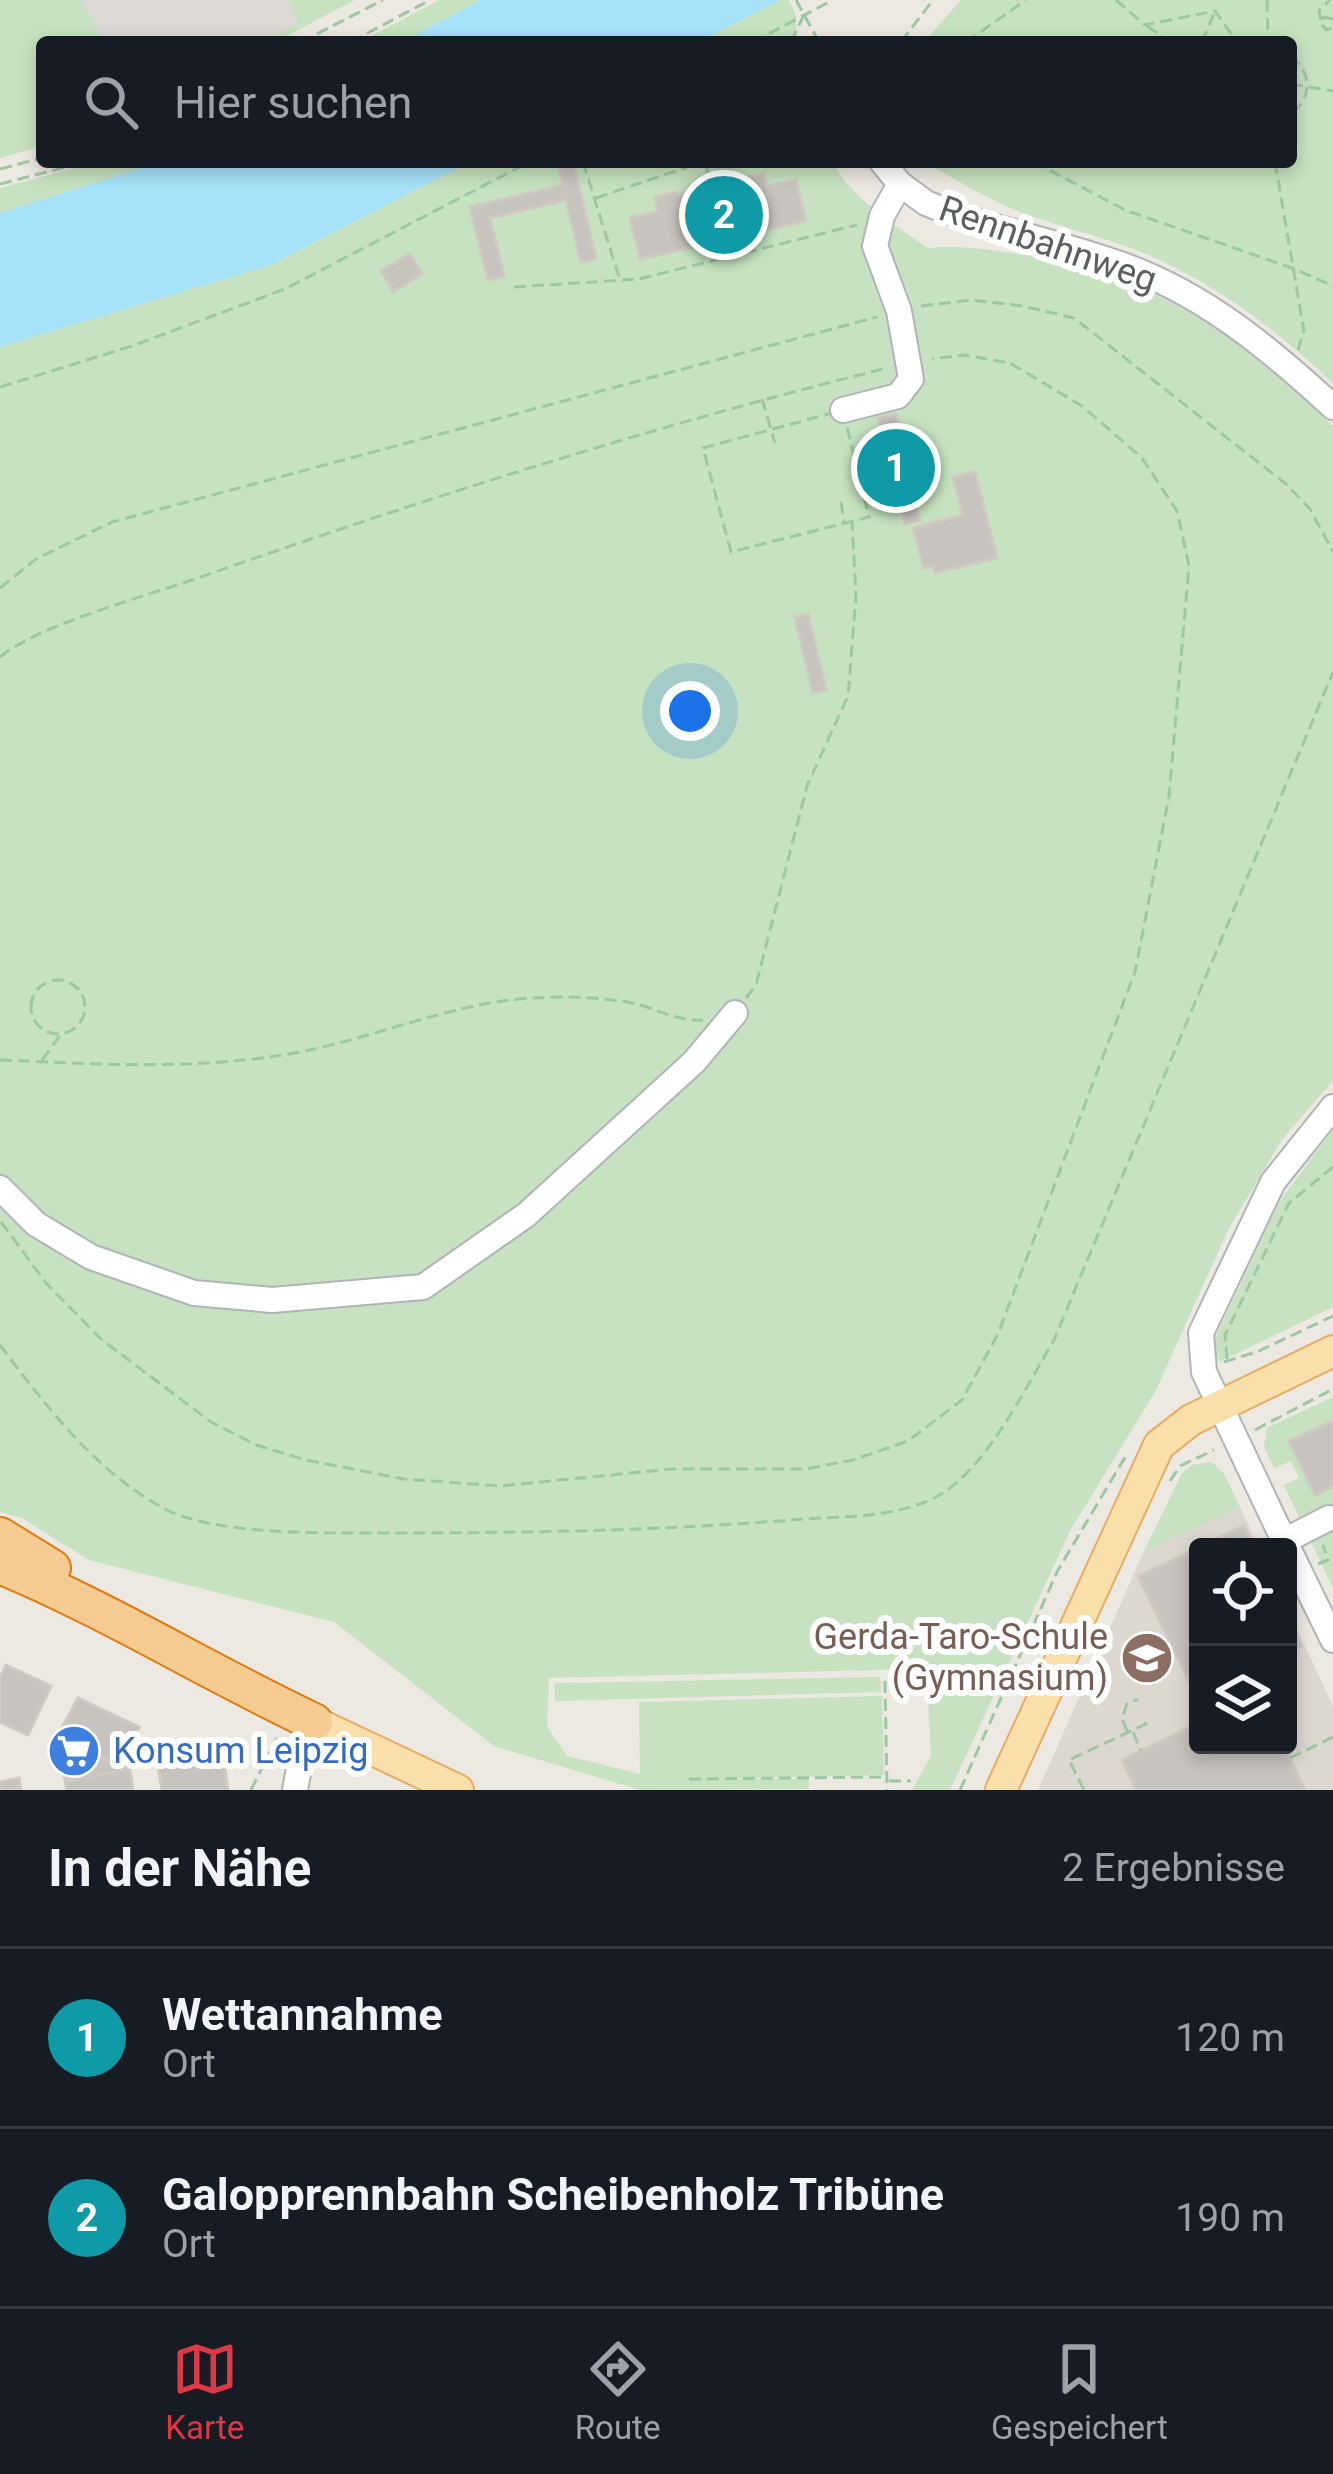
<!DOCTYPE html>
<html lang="de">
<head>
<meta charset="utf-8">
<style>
	:root { --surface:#171b24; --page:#242831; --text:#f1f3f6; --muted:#9ea1a6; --line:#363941; --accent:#dc3846 }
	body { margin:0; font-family:Roboto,sans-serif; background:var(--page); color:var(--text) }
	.controls { position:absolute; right:36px; bottom:36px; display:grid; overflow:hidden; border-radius:12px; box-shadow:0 6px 18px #0003 }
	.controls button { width:108px; height:108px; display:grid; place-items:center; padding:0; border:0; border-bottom:3px solid var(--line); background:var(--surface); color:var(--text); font:60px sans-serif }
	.you { position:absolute; left:690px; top:711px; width:42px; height:42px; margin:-30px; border:9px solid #fff; border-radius:50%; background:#1a73e8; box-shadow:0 0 0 18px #1a73e833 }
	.badge { display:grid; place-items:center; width:78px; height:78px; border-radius:50%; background:var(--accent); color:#fff; font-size:39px; font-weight:700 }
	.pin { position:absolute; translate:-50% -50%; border:6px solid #fff; box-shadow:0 3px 12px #0006 }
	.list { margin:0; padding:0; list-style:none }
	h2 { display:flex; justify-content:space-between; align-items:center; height:156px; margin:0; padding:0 48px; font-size:51px }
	h2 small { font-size:39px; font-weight:400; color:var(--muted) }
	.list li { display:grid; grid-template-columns:78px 1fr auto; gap:36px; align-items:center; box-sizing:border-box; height:180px; padding:0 48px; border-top:3px solid var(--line) }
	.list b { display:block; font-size:45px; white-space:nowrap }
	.list p { margin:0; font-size:39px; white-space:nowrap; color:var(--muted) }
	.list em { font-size:39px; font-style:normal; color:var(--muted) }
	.icon { flex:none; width:66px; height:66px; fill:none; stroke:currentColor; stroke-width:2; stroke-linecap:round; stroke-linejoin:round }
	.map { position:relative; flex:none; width:1333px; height:1790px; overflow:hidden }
	.search { position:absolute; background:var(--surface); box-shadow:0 6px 18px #0003; left:36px; right:36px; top:36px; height:132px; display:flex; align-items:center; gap:30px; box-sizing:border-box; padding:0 42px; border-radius:12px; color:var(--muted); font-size:45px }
	.sheet { height:516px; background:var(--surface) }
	nav { display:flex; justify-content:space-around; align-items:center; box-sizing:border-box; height:168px; border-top:3px solid var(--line); background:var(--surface); font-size:33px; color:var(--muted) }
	nav a { display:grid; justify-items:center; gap:6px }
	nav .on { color:var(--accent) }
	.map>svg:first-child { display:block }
</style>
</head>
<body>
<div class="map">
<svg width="1333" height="1790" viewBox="0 0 1333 1790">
	<rect width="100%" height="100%" fill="#ece8e2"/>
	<path fill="#dbd8d5" d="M81,0H288L300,23L263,42H104Z"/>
	<path fill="#dcd8d0" d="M1240,1507L1259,1547H1198V1745H1288V1610L1333,1706V1790H1038L1144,1551Z"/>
	<path fill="#c6e2c0" d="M0,0H81L104,42H42V146L0,158Z
		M288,0H355L275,42H263L299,23Z
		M439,0H481L402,42H360Z
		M780,0H789L796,15L797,42H699Z
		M961,0H1333V383C1281,334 1227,292 1162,261C1118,240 1068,230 1023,213C988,199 957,181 925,162H1291V42H924Z
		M98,162H161L0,213V188Z
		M469,162H832C854,200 893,224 928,248C957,245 983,249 1012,253C1139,269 1246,335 1333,426V1081L1283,1138L1228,1230L1156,1390L1070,1531L950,1790H912L931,1756L927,1675L915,1669L549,1678L547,1727L567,1756L640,1774L639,1702L882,1696L884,1775L709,1779H809V1789L640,1790L494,1746L334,1622L89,1560L22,1518L0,1512V347L271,265Z
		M1333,1130V1307L1219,1362L1212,1345L1279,1202Z
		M1333,1397V1588L1284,1485L1299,1478L1291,1461L1274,1468L1264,1447L1267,1428Z
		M1212,1462L1224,1474L1240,1507L1144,1551L1182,1473L1192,1465Z
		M880,1677L881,1692L555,1701L554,1683Z"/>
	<path fill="#a6e2f8" d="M481,0H780L699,42H402Z
		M161,162H469L271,265L0,347V213Z"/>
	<path fill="#c7c3bf" stroke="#d0c9c1" stroke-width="3" d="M574,166L596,259L581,262L566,200L490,218L504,276L488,280L470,207L563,185L559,169Z
		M764,173L767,186L796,180L806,221L640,259L630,218L658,211L655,197L676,192L677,196L710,183L726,184Z
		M410,254L422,274L393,292L381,271Z
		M896,414L899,424L894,425L895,430L903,428L906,441L898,443L920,520L905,524L880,434L890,431L889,426L881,428L878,418Z
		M975,472L997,558L935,573L933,566L924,568L913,528L963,515L953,477Z
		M808,614L826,690L813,693L795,617Z
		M1333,1421V1486L1315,1495L1289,1441Z
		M1244,1526L1254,1547H1199Z
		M1198,1548V1696H1196L1138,1576Z
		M1288,1619L1301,1646L1288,1652Z
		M6,1665L51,1686L28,1735L0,1722V1678Z
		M78,1698L139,1727L118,1765L57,1737Z
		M1198,1723V1745H1284L1305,1790H1136L1122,1760Z
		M57,1737L130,1769L133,1790H67Z
		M222,1749L228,1790H162L157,1760Z
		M130,1769L133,1790H67L66,1781Z
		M19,1778L21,1790H0V1782Z"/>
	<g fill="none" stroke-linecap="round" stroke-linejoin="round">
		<g stroke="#b0b4b7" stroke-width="28">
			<path id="minor" d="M882,162L900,184L926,203C989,229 1056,241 1120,264C1203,293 1269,348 1333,407
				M843,410L898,396L911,379L899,311L875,246L882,216L900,184
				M0,1188L36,1224L91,1257L194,1293L272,1300L423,1287L526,1215L694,1062L735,1013
				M1284,1541L1329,1518
				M1287,1547L1204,1372L1201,1333L1273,1182L1333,1107
				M1288,1548L1333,1640
				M295,1790L303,1747L314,1722"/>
		</g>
		<g stroke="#e7ac61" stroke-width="34">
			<path id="major" d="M314,1722L458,1790
				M1001,1790L1159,1445L1191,1420L1333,1351"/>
		</g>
		<g stroke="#de7d10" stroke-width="40">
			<path id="highway" d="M0,1536L52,1568
				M0,1565C108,1610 208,1672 314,1722"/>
		</g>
		<path stroke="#9dc7a2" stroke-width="3" stroke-dasharray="12 6" stroke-linecap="butt" d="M796,0L819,42
			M1116,0L1145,25L1215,11L1237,42
			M1267,0L1268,42
			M1333,19L1324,17L1321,23L1326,30L1333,28
			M1321,20L1319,11L1330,0
			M1147,26L1170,42
			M301,42L383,0
			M351,42L430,0
			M753,42L833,0
			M791,42L803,17
			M901,42L933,0
			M966,42L1026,0
			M1202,42L1215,11
			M1291,56C1312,73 1313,97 1291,114
			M1291,84L1333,91
			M583,162L620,280
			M705,162L710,183
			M731,162H738
			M1034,162L1125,210L1292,268L1333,286
			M1275,162L1304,331L1298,350
			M0,169L42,158
			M0,184L86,162
			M596,198L702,162
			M514,287L639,279L857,225
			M921,306L971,300L1023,306L1074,318L1286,484L1310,509L1333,552
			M0,387L132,346L285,289L529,162
			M762,399L775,443
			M843,410L869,517L731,552L703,448Z
			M841,502L844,523
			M0,588L36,559L112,522L877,317
			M0,657C36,626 146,596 195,579C423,499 653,426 887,368
			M31 1007a27 27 0 1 1 54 0a27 27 0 1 1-54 0Z
			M746,998L756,985L807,786L848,696L856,596L852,521
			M0,1060C95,1064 188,1070 283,1055C367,1042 447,1003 532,998C564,996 601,997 632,1003C656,1008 678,1022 703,1020
			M42,1060L61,1034
			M1,1222L46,1283L102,1340L211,1422L256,1445L306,1460L404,1479L500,1486L671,1469H805L853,1460L908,1441L962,1400L998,1334L1135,972L1169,796L1189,566L1177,511L1142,458L1082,406L1010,363L964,355L932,359
			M0,1345C47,1407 96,1473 167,1510C216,1535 327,1533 383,1533C519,1533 655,1531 791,1520C837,1516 892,1519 934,1498C985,1473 1025,1388 1054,1340L1333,672
			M1227,1359L1225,1335L1289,1203L1333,1167
			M1224,1362L1259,1351L1333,1316
			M1255,1430L1333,1389
			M1170,1481L1180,1466L1214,1450
			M1318,1564L1328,1560L1323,1545
			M885,1681L887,1790
			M1127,1731L1122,1718L1127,1704L1138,1699
			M1133,1732L1141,1751
			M1290,1758L1333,1737
			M689,1779L887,1777
			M889,1781H911
			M251,1790L277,1738
			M960,1790L1058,1570L1127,1454
			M1084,1790L1069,1760L1148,1723"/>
		<use href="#minor" stroke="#fff" stroke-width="24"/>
		<use href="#major" stroke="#f9e0ab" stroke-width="30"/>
		<use href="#highway" stroke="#f5cb91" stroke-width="36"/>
	</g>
	<defs>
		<g id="school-disc" transform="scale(2.7)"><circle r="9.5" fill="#8d6e63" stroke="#fff"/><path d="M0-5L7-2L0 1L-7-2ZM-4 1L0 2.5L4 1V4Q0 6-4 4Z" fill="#fff"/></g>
		<g id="supermarket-disc" transform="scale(2.7)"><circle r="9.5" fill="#3f7fe0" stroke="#fff"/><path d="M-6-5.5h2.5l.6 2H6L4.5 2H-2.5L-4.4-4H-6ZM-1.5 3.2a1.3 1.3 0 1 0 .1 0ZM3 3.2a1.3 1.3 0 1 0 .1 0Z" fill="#fff"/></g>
	</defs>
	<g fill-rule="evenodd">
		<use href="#school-disc" x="1147" y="1658"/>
		<use href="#supermarket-disc" x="74" y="1751"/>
	</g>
	<g text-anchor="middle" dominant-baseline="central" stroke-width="12" stroke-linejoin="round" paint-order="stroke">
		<g font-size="36" fill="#5a5f62" stroke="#fff">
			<text transform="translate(1048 244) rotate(19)">Rennbahnweg</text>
		</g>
		<g font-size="36" fill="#785e54" stroke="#fff" text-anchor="end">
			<text x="1108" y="1637">Gerda-Taro-Schule<tspan x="1108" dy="41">(Gymnasium)</tspan></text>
		</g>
		<g font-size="36" fill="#366cbe" stroke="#fff" text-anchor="start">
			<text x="113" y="1751">Konsum Leipzig</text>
		</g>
	</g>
</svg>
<div class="controls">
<button><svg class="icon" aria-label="locate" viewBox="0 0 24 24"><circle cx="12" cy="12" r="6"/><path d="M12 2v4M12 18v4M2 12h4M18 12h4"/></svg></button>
<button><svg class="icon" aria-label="layers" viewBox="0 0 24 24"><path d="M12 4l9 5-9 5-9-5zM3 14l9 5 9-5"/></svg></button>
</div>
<div class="you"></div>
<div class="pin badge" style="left:896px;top:468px;background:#0f9aa8">1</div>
<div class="pin badge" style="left:724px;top:215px;background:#0f9aa8">2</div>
<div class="search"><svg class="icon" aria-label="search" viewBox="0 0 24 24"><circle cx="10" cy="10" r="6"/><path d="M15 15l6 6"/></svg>Hier suchen</div>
</div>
<section class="sheet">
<h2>In der Nähe<small>2 Ergebnisse</small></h2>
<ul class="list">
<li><span class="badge" style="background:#0f9aa8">1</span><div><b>Wettannahme</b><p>Ort</p></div><em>120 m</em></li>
<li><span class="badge" style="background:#0f9aa8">2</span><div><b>Galopprennbahn Scheibenholz Tribüne</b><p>Ort</p></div><em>190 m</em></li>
</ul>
</section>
<nav>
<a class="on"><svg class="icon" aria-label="map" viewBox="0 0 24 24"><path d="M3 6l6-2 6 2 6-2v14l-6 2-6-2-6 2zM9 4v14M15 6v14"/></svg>Karte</a>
<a><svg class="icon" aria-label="directions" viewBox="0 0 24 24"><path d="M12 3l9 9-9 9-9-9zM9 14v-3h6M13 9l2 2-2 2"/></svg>Route</a>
<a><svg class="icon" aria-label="saved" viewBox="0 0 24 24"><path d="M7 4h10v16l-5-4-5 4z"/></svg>Gespeichert</a>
</nav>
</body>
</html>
